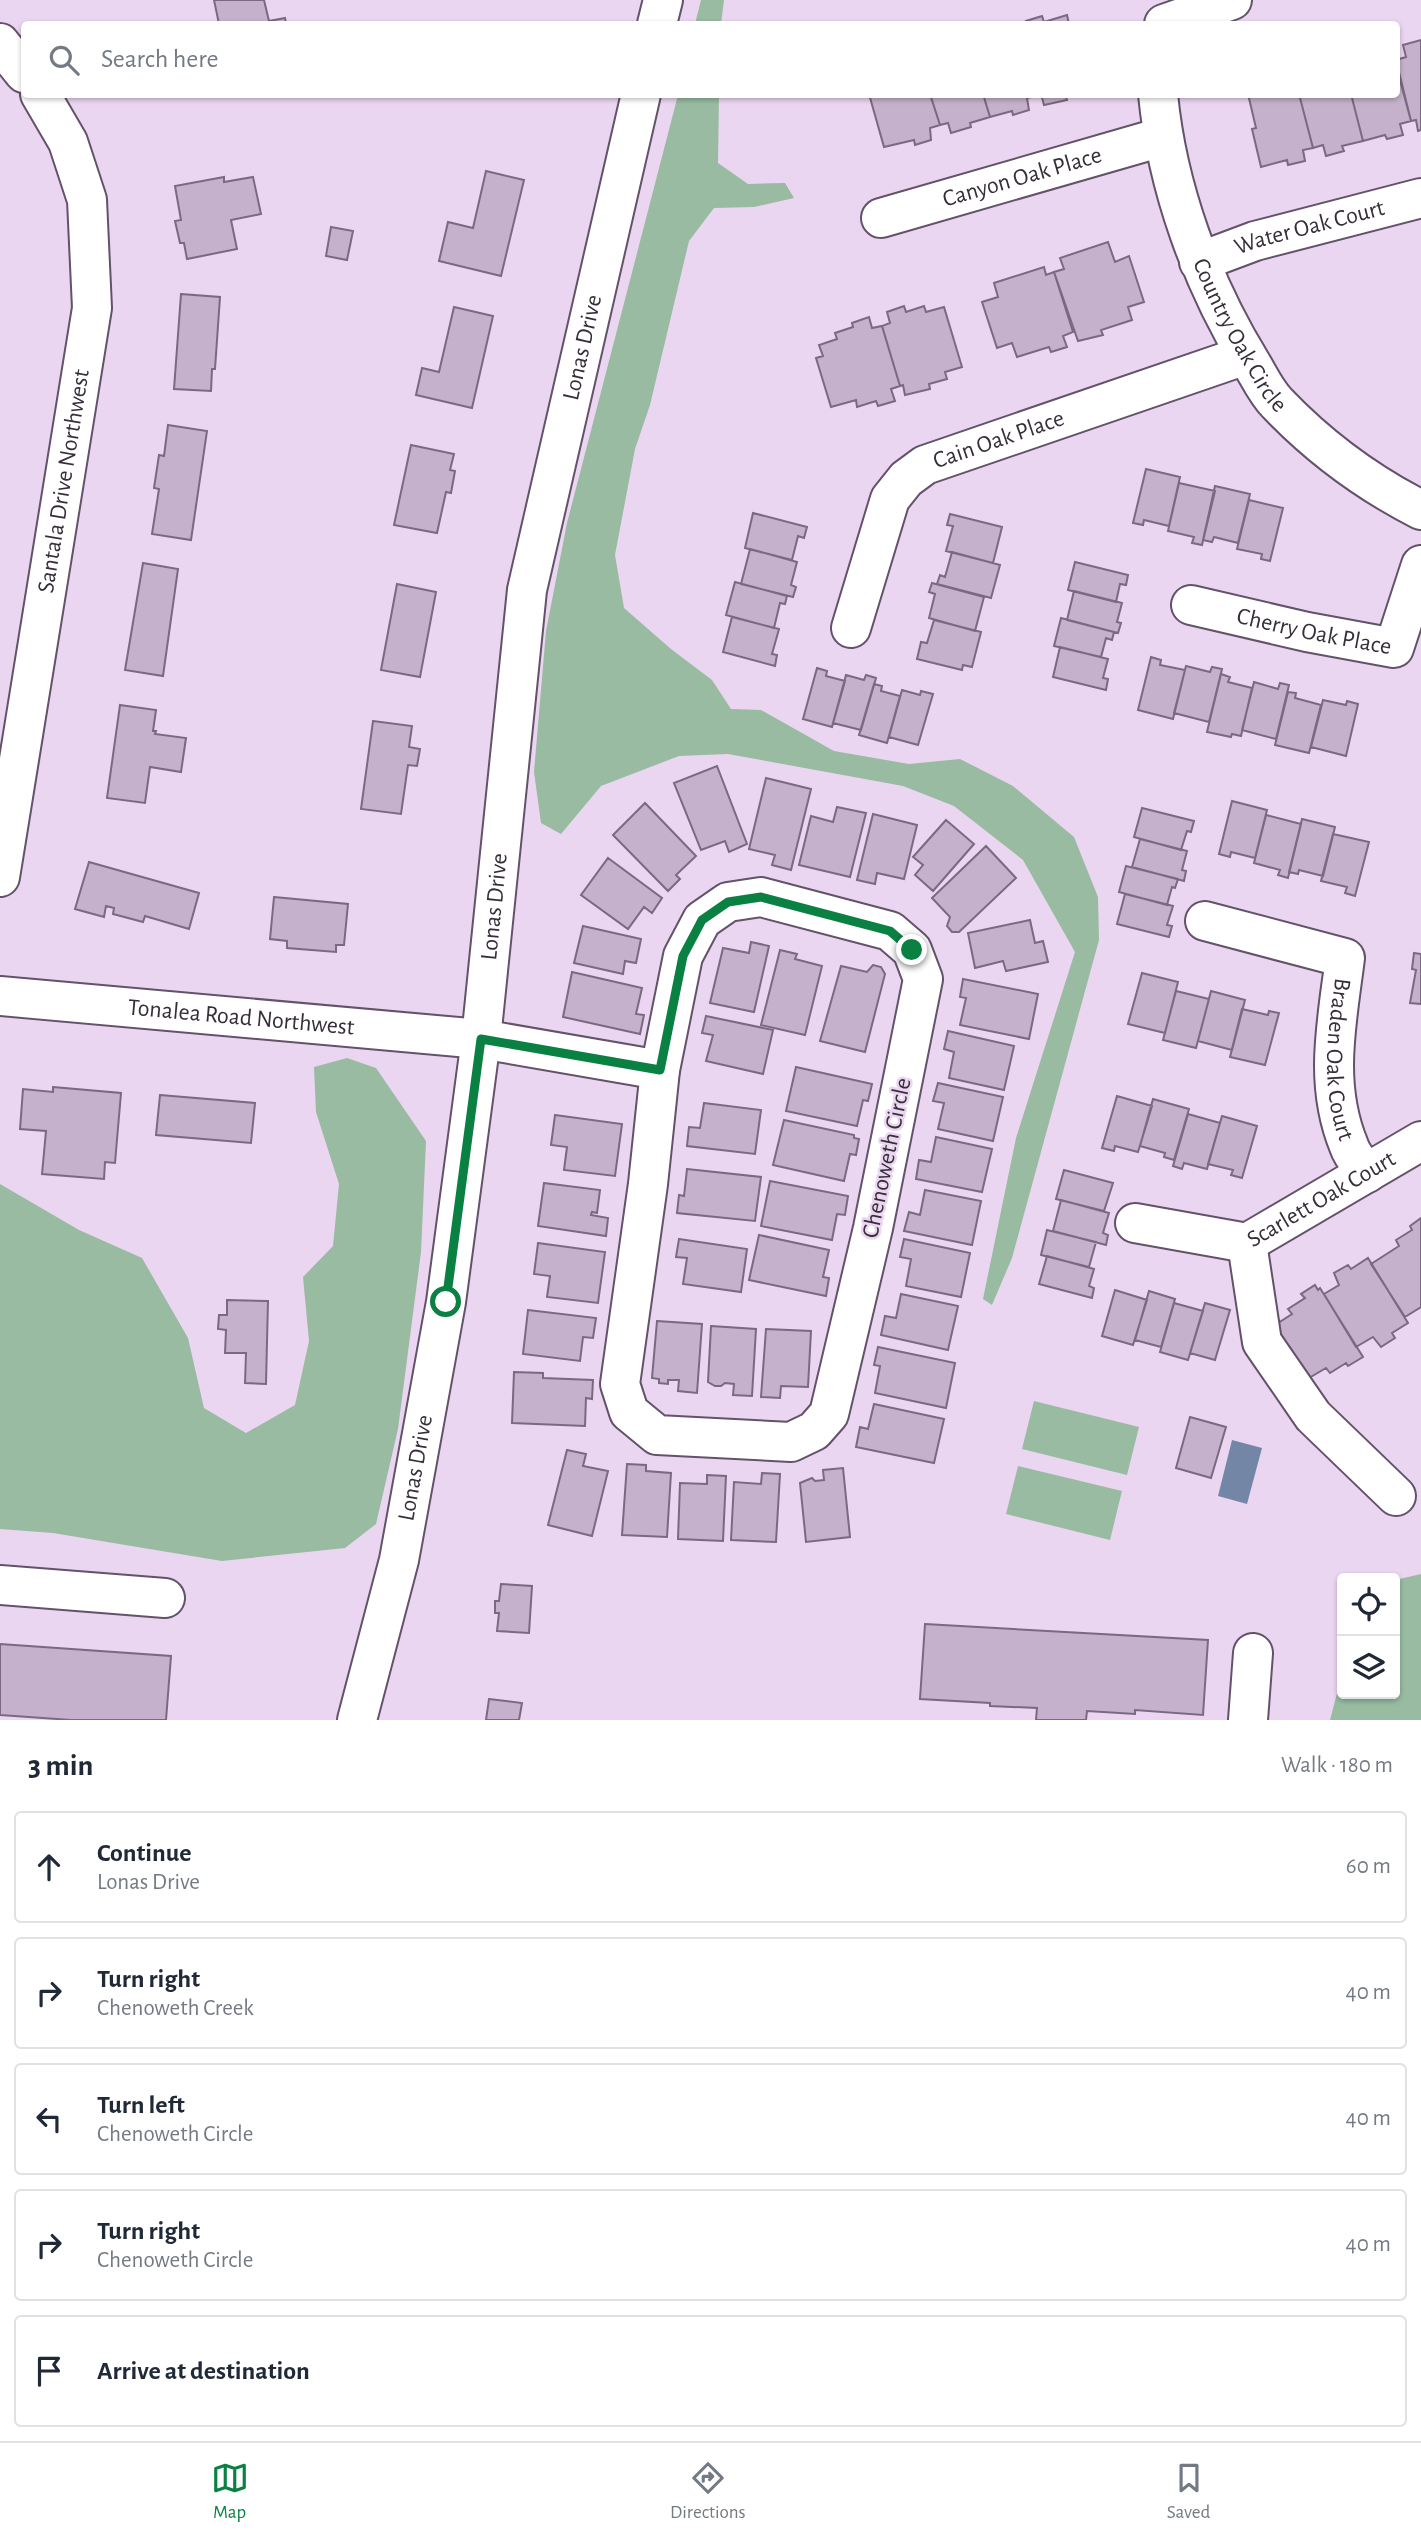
<!DOCTYPE html>
<html lang="en">
<head>
<meta charset="utf-8">
<style>
	:root { --surface:#fff; --page:#f6f6f7; --text:#1f2937; --muted:#747a83; --line:#e0e1e3; --accent:#0b8043 }
	body { margin:0; font-family:"Alegreya Sans",sans-serif; background:var(--page); color:var(--text) }
	.controls { position:absolute; right:21px; bottom:21px; display:grid; overflow:hidden; border-radius:7px; box-shadow:0 2px 5px #0004 }
	.controls button { width:63px; height:63px; display:grid; place-items:center; padding:0; border:0; border-bottom:2px solid var(--line); background:var(--surface); color:var(--text); font:35px sans-serif }
	.stop { position:absolute; width:21px; height:21px; margin:-16px; border:5px solid #0b8043; border-radius:50%; background:#fff }
	.stop.end { background:#0b8043; border-color:#fff; box-shadow:0 2px 7px #0008 }
	.list { margin:0; padding:0; list-style:none }
	h2 { display:flex; justify-content:space-between; align-items:center; height:91px; margin:0; padding:0 28px; font-size:30px }
	h2 small { font-size:23px; font-weight:400; color:var(--muted) }
	.list li { display:grid; grid-template-columns:46px 1fr auto; gap:21px; align-items:center; box-sizing:border-box; height:112px; margin:0 14px 14px; padding:0 14px; border:2px solid var(--line); border-radius:7px }
	.list b { display:block; font-size:26px; white-space:nowrap }
	.list p { margin:0; font-size:23px; white-space:nowrap; color:var(--muted) }
	.list em { font-size:23px; font-style:normal; color:var(--muted) }
	.icon { flex:none; width:38px; height:38px; fill:none; stroke:currentColor; stroke-width:2; stroke-linecap:round; stroke-linejoin:round }
	.map { position:relative; flex:none; width:1421px; height:1720px; overflow:hidden }
	.search { position:absolute; background:var(--surface); box-shadow:0 2px 5px #0004; left:21px; right:21px; top:21px; height:77px; display:flex; align-items:center; gap:18px; box-sizing:border-box; padding:0 24px; border-radius:7px; color:var(--muted); font-size:26px }
	.sheet { height:721px; background:var(--surface) }
	nav { display:flex; justify-content:space-around; align-items:center; box-sizing:border-box; height:98px; border-top:2px solid var(--line); background:var(--surface); font-size:19px; color:var(--muted) }
	nav a { display:grid; justify-items:center; gap:4px }
	nav .on { color:var(--accent) }
	.map>svg:first-child { display:block }
</style>
</head>
<body>
<div class="map">
<svg width="1421" height="1720" viewBox="0 0 1421 1720">
	<rect width="100%" height="100%" fill="#ebd6f1"/>
	<path fill="#98bba1" d="M701,0H724L721,24H695Z
		M678,95H719L718,163L748,184L785,183L794,198L754,207L714,208L689,241L650,405L635,449L615,555L624,608L671,649L712,680L731,709L761,710L834,751L909,764L960,759L1013,786L1074,837L1098,897L1099,940L1012,1258L992,1305L983,1299L1016,1138L1075,952L1023,860L954,806L903,786L728,754L679,756L601,786L561,834L541,823L534,772L546,631L567,523Z
		M347,1058L376,1068L426,1141L421,1252L398,1429L376,1524L345,1548L222,1561L53,1533L0,1529V1184L79,1230L142,1258L188,1338L204,1408L246,1433L295,1405L309,1341L303,1277L333,1246L339,1184L316,1112L314,1067Z
		M1034,1401L1139,1427L1127,1475L1022,1449Z
		M1018,1466L1122,1491L1110,1540L1006,1514Z
		M1421,1574V1720H1330L1342,1674V1694H1395V1580Z"/>
	<path fill="#7486a6" d="M1232,1440L1262,1448L1247,1504L1218,1496Z"/>
	<path fill="#c5b1cb" stroke="#7b6881" stroke-width="2" d="M214,0H264L269,21L285,18L286,24H219Z
		M1067,15L1069,24H1027L1026,21L1042,16L1044,22Z
		M1421,40V130L1418,131L1416,120L1411,121L1396,60L1406,57L1403,45Z
		M1396,65L1411,121L1400,124L1403,135L1387,139L1385,135L1363,141L1351,94H1396Z
		M869,94H930L940,125L930,128L931,140L915,145L914,140L884,147Z
		M930,94H983L990,117L970,123L971,127L951,133L948,123L940,125Z
		M983,94H1035L1036,96L1027,98L1029,110L1013,115L1012,111L990,117Z
		M1041,94H1065L1067,100L1044,105Z
		M1248,94H1299L1313,148L1303,150L1305,161L1288,165L1287,160L1261,167L1252,129L1256,128Z
		M1299,94H1351L1363,141L1342,146L1344,151L1326,156L1323,145L1313,148Z
		M486,171L524,180L501,276L439,261L448,222L473,228Z
		M224,177V182L253,177L261,214L231,220L237,249L187,259L184,243H180L175,221L181,220L175,186Z
		M331,227L353,231L347,260L326,256Z
		M1108,242L1115,262L1129,256L1144,302L1128,307L1132,320L1101,330L1103,335L1078,341L1054,272L1064,269L1060,258Z
		M1044,267L1046,275L1054,272L1073,332L1063,336L1067,347L1051,352L1049,347L1017,357L1012,343L997,348L982,302L998,297L994,283Z
		M181,294L220,297L215,369H212L211,391L174,389Z
		M904,306L906,312L924,306L926,312L944,307L962,367L945,372L947,379L929,384L930,389L905,395L903,385L900,386L882,326L890,323L887,312Z
		M454,307L493,316L472,408L416,395L422,368L439,372Z
		M869,317L872,328L882,326L900,386L891,389L895,401L878,406L876,401L857,407L856,400L831,407L816,358L823,356L819,345L837,339L835,333L853,327L852,323Z
		M168,425L207,431L191,540L152,534L159,489L154,488L159,455L164,456Z
		M411,445L454,454L450,470L455,471L451,493L446,492L437,533L394,525Z
		M1146,469L1180,477L1169,526L1144,520L1143,525L1133,523Z
		M1179,483L1215,491L1202,545L1192,543L1194,537L1168,531Z
		M1215,486L1250,494L1238,543L1214,537L1212,542L1203,540Z
		M1249,500L1283,508L1270,561L1261,559L1262,554L1237,549Z
		M753,513L807,527L804,538L798,536L792,560L745,548Z
		M950,514L1002,527L993,563L946,551L953,526L947,525Z
		M750,549L797,562L791,585L796,587L793,597L741,584Z
		M952,552L1000,565L991,598L937,584L940,575L945,577Z
		M1075,562L1128,575L1126,585L1120,584L1116,602L1068,590Z
		M143,563L178,569L163,676L125,670Z
		M735,582L787,596L785,604L780,603L774,628L726,615Z
		M932,583L984,597L975,631L929,618L935,594L929,592Z
		M397,584L436,592L420,677L381,670Z
		M1074,591L1122,603L1117,622L1121,623L1118,633L1067,620Z
		M732,617L779,629L772,654L777,655L775,666L723,652Z
		M1061,618L1114,632L1112,640L1106,638L1101,657L1054,646Z
		M934,620L981,632L972,667L963,665L962,670L917,659L921,642L927,643Z
		M1060,647L1108,659L1103,678L1108,679L1106,690L1053,677Z
		M1151,657L1161,660L1160,665L1185,670L1173,719L1138,710Z
		M1186,666L1210,672L1212,667L1222,669L1209,722L1174,713Z
		M817,668L827,671L826,676L845,681L832,727L803,719Z
		M1221,674L1230,677L1228,682L1252,688L1241,736L1232,734L1231,737L1207,732Z
		M846,675L864,680L866,675L876,678L861,730L833,723Z
		M1254,682L1278,689L1280,683L1289,685L1276,739L1242,730Z
		M874,684L882,686L881,691L900,696L887,743L859,735Z
		M902,690L920,695L921,691L933,694L918,745L889,737Z
		M1288,692L1296,693L1295,698L1321,705L1309,753L1275,745Z
		M1323,700L1346,705L1347,701L1358,704L1346,756L1311,747Z
		M120,705L156,710L153,731H156L155,734L186,738L181,772L150,767L145,803L107,798Z
		M373,721L412,726L409,747L420,749L417,766L408,765L401,814L361,809Z
		M717,766L747,844L729,852L725,841L701,850L674,783Z
		M766,778L811,789L791,870L772,865L775,855L749,849Z
		M1232,801L1267,810L1255,858L1231,852L1230,857L1219,854Z
		M645,803L696,856L676,875L680,879L668,891L613,835Z
		M837,807L866,813L850,877L799,865L811,816L833,822Z
		M1142,808L1194,821L1191,832L1187,831L1181,850L1134,837Z
		M873,814L917,825L904,879L877,873L875,884L857,880Z
		M1266,815L1301,824L1288,878L1278,875L1280,870L1254,863Z
		M1302,819L1335,827L1323,876L1299,870L1298,874L1289,872Z
		M946,820L974,844L933,891L915,875L923,865L913,857Z
		M1333,834L1369,842L1355,896L1345,893L1347,887L1321,881Z
		M1140,839L1187,851L1182,870L1186,871L1184,881L1132,867Z
		M986,846L1016,878L959,932H952L947,926L950,917L932,898Z
		M608,858L662,898L652,913L644,907L628,929L581,895Z
		M89,862L199,893L189,929L145,916L143,922L113,914L114,908L106,906L104,917L75,909Z
		M1126,866L1178,879L1175,888L1172,887L1167,905L1119,892Z
		M1125,894L1173,906L1167,925L1172,926L1169,937L1117,924Z
		M274,897L348,904L344,945H336V952L287,948V941L270,939Z
		M1030,920L1035,943L1043,941L1048,962L1006,971L1003,961L975,968L968,933Z
		M583,926L641,939L636,963L625,961L623,974L574,963Z
		M751,942L769,946L754,1012L710,1003L723,948L749,953Z
		M780,950L797,954L795,959L822,966L805,1035L761,1025Z
		M1414,953L1421,954V1004L1410,1003L1416,970L1412,969Z
		M873,965L881,967L885,974L865,1052L820,1041L841,966L867,972Z
		M572,972L642,988L636,1014L644,1015L640,1034L563,1017Z
		M1142,973L1178,982L1165,1033L1128,1024Z
		M963,979L1038,994L1029,1039L960,1025L966,998L960,997Z
		M1176,991L1209,999L1196,1048L1163,1040Z
		M1211,991L1245,1000L1232,1050L1198,1041Z
		M1242,1009L1268,1015L1269,1011L1279,1013L1265,1065L1230,1057Z
		M706,1016L773,1030L763,1074L706,1061L713,1035L702,1033Z
		M948,1031L1014,1046L1004,1090L949,1078L954,1052L944,1049Z
		M796,1067L872,1084L868,1101L863,1100L857,1126L786,1111Z
		M938,1083L1003,1097L993,1141L938,1129L944,1103L933,1101Z
		M53,1087L121,1093L115,1163L105,1162L104,1179L42,1174L46,1131L20,1129L23,1089L53,1092Z
		M160,1095L255,1103L251,1143L156,1135Z
		M1117,1096L1152,1106L1138,1152L1115,1146L1114,1151L1102,1148Z
		M1153,1099L1189,1109L1174,1160L1164,1157L1165,1153L1140,1146Z
		M704,1103L761,1110L755,1154L687,1146L689,1127L700,1128Z
		M1188,1114L1220,1123L1207,1169L1184,1163L1182,1169L1173,1166Z
		M555,1115L622,1124L615,1176L564,1170L567,1147L551,1145Z
		M1222,1116L1257,1126L1242,1178L1231,1175L1233,1170L1208,1164Z
		M784,1120L854,1135V1138L859,1139L856,1155L850,1154L844,1181L773,1165Z
		M936,1137L992,1149L982,1192L916,1179L919,1160L931,1162Z
		M687,1169L761,1177L755,1221L677,1213L679,1195L684,1196Z
		M1064,1170L1113,1183L1104,1211L1056,1199Z
		M770,1181L848,1196L845,1215L837,1214L832,1240L761,1226Z
		M544,1183L600,1190L597,1213L592,1212L591,1215L608,1218L606,1236L538,1226Z
		M925,1190L981,1201L972,1245L904,1231L909,1212L920,1215Z
		M1061,1200L1109,1213L1103,1233L1108,1235L1106,1245L1053,1231Z
		M1421,1218V1307L1405,1317L1371,1264L1399,1246L1396,1240L1412,1230L1410,1226Z
		M1047,1230L1096,1242L1089,1267L1041,1255Z
		M759,1235L829,1250L823,1277L829,1278L826,1296L749,1280Z
		M679,1239L747,1249L741,1292L683,1284L687,1258L676,1257Z
		M904,1239L970,1253L961,1297L906,1286L911,1259L900,1257Z
		M538,1243L605,1252L598,1303L547,1297L550,1276L534,1274Z
		M1047,1256L1094,1269L1089,1286L1094,1288L1092,1298L1039,1284Z
		M1368,1258L1408,1323L1392,1333L1395,1338L1381,1347L1373,1337L1356,1347L1324,1294L1339,1285L1334,1273L1348,1265L1351,1269Z
		M1315,1285L1318,1290L1320,1288L1363,1357L1348,1366L1346,1363L1330,1373L1326,1368L1309,1378L1275,1325L1292,1314L1288,1309L1305,1298L1301,1294Z
		M1115,1290L1147,1300L1133,1345L1102,1336Z
		M1149,1291L1175,1299L1161,1347L1135,1340Z
		M901,1294L958,1306L948,1350L881,1335L885,1316L896,1318Z
		M227,1300L268,1301L266,1384L245,1383L246,1353H225L226,1330L218,1329L219,1315H227Z
		M1174,1303L1203,1311L1188,1360L1160,1352Z
		M1205,1303L1230,1310L1215,1360L1190,1353Z
		M528,1310L596,1318L593,1338L583,1337L580,1361L523,1354Z
		M657,1321L702,1324L697,1393L678,1391L679,1380H668V1384L659,1383V1379L652,1378Z
		M711,1326L756,1329L752,1396L733,1395L734,1384L725,1383L721,1386H715L708,1382Z
		M766,1329L811,1331L808,1387L781,1386L780,1398L761,1397Z
		M878,1347L955,1363L946,1408L875,1393L880,1366L874,1365Z
		M514,1372L543,1373V1378L593,1380L592,1399L586,1398L585,1426L512,1423Z
		M874,1404L944,1419L934,1463L856,1447L860,1427L868,1429Z
		M1190,1417L1226,1427L1211,1478L1176,1468Z
		M567,1450L586,1454L583,1466L608,1471L592,1536L548,1525Z
		M627,1464L646,1465V1471L671,1473L667,1537L622,1535Z
		M843,1468L850,1537L806,1542L800,1483L812,1478L815,1481L824,1480L823,1470Z
		M762,1473L780,1474L776,1542L731,1540L734,1482L761,1484Z
		M707,1475L726,1476L723,1541L678,1539L680,1483L707,1484Z
		M501,1584L532,1586L529,1633L497,1631L499,1613H495V1601H499Z
		M925,1624L1208,1640L1203,1715L1135,1710V1714L1087,1711L1086,1720H1036L1037,1708L990,1706V1703L920,1699Z
		M0,1644L171,1656L166,1720H71L0,1715Z
		M489,1699L522,1703L519,1720H486Z"/>
	<g fill="none" stroke-linecap="round" stroke-linejoin="round">
		<g stroke="#635269" stroke-width="42">
			<g id="minor">
				<path d="M657,24L663,0"/>
				<path d="M1164,24L1232,0"/>
				<path d="M0,43L24,73"/>
				<path id="s1" d="M1158,94C1167,188 1202,283 1251,363C1259,376 1266,392 1277,403C1319,447 1368,483 1421,510"/>
				<path id="s2" d="M881,218L1162,137"/>
				<path id="s3" d="M1199,262L1255,241L1421,198"/>
				<path id="s4" d="M1191,605L1307,632L1394,648L1421,565"/>
				<path id="s5" d="M851,628L890,499L906,479L925,465L1246,355"/>
				<path id="s6" d="M0,877L92,308L87,200L68,142L40,94"/>
				<path d="M761,897L890,931L912,950L923,979L873,1228L829,1414L814,1431L791,1442L657,1435L629,1412L620,1384L648,1184L660,1070L683,956L702,920L728,902Z"/>
				<path id="s7" d="M1205,921L1345,958C1337,1022 1323,1083 1349,1146C1352,1156 1361,1165 1367,1173"/>
				<path id="s8" d="M0,996L481,1039L660,1070"/>
				<path id="s9" d="M1135,1223L1247,1243L1421,1141"/>
				<path d="M1247,1243L1262,1342L1313,1416L1396,1496"/>
				<path d="M0,1585L165,1598"/>
				<path id="s10" d="M357,1720L399,1560L446,1302L481,1039L527,590L641,94"/>
				<path d="M1248,1720L1253,1653"/>
			</g>
		</g>
		<use href="#minor" stroke="#fff" stroke-width="38"/>
	</g>
	<g fill="none" stroke-linecap="round" stroke-linejoin="round">
		<path stroke="#0b8043" stroke-width="9" d="M446,1302L481,1039L660,1070L683,956L702,920L728,902L761,897L890,931L912,950"/>
	</g>
	<g text-anchor="middle" dominant-baseline="central" stroke-width="5" stroke-linejoin="round" paint-order="stroke">
		<g font-size="24" fill="#362e38" stroke="#ebd6f1">
			<text stroke="none"><textPath href="#s2" startOffset="147">Canyon Oak Place</textPath></text>
			<text stroke="none"><textPath href="#s3" startOffset="116">Water Oak Court</textPath></text>
			<text stroke="none"><textPath href="#s1" startOffset="257">Country Oak Circle</textPath></text>
			<text stroke="none"><textPath href="#s10" startOffset="1393">Lonas Drive</textPath></text>
			<text stroke="none"><textPath href="#s5" startOffset="262">Cain Oak Place</textPath></text>
			<text stroke="none"><textPath href="#s6" startOffset="401">Santala Drive Northwest</textPath></text>
			<text stroke="none"><textPath href="#s4" startOffset="126">Cherry Oak Place</textPath></text>
			<text stroke="none"><textPath href="#s10" startOffset="826">Lonas Drive</textPath></text>
			<text stroke="none"><textPath href="#s8" startOffset="242">Tonalea Road Northwest</textPath></text>
			<text stroke="none"><textPath href="#s7" startOffset="247">Braden Oak Court</textPath></text>
			<text transform="translate(887 1158) rotate(-78)">Chenoweth Circle</text>
			<text stroke="none"><textPath href="#s9" startOffset="200">Scarlett Oak Court</textPath></text>
			<text stroke="none"><textPath href="#s10" startOffset="259">Lonas Drive</textPath></text>
		</g>
	</g>
</svg>
<div class="controls">
<button><svg class="icon" aria-label="locate" viewBox="0 0 24 24"><circle cx="12" cy="12" r="6"/><path d="M12 2v4M12 18v4M2 12h4M18 12h4"/></svg></button>
<button><svg class="icon" aria-label="layers" viewBox="0 0 24 24"><path d="M12 4l9 5-9 5-9-5zM3 14l9 5 9-5"/></svg></button>
</div>
<div class="stop" style="left:446px;top:1302px"></div>
<div class="stop end" style="left:912px;top:950px"></div>
<div class="search"><svg class="icon" aria-label="search" viewBox="0 0 24 24"><circle cx="10" cy="10" r="6"/><path d="M15 15l6 6"/></svg>Search here</div>
</div>
<section class="sheet">
<h2>3 min<small>Walk · 180 m</small></h2>
<ul class="list">
<li><svg class="icon" aria-label="ahead" viewBox="0 0 24 24"><path d="M12 20V5M6 11l6-6 6 6"/></svg><div><b>Continue</b><p>Lonas Drive</p></div><em>60 m</em></li>
<li><svg class="icon" aria-label="right" viewBox="0 0 24 24"><path d="M7 20v-9h11M14 6l5 5-5 5"/></svg><div><b>Turn right</b><p>Chenoweth Creek</p></div><em>40 m</em></li>
<li><svg class="icon" aria-label="left" viewBox="0 0 24 24"><path d="M17 20v-9H6M10 6l-5 5 5 5"/></svg><div><b>Turn left</b><p>Chenoweth Circle</p></div><em>40 m</em></li>
<li><svg class="icon" aria-label="right" viewBox="0 0 24 24"><path d="M7 20v-9h11M14 6l5 5-5 5"/></svg><div><b>Turn right</b><p>Chenoweth Circle</p></div><em>40 m</em></li>
<li><svg class="icon" aria-label="arrive" viewBox="0 0 24 24"><path d="M6 21V4h12l-3 4 3 4H6"/></svg><div><b>Arrive at destination</b></div></li>
</ul>
</section>
<nav>
<a class="on"><svg class="icon" aria-label="map" viewBox="0 0 24 24"><path d="M3 6l6-2 6 2 6-2v14l-6 2-6-2-6 2zM9 4v14M15 6v14"/></svg>Map</a>
<a><svg class="icon" aria-label="directions" viewBox="0 0 24 24"><path d="M12 3l9 9-9 9-9-9zM9 14v-3h6M13 9l2 2-2 2"/></svg>Directions</a>
<a><svg class="icon" aria-label="saved" viewBox="0 0 24 24"><path d="M7 4h10v16l-5-4-5 4z"/></svg>Saved</a>
</nav>
</body>
</html>
